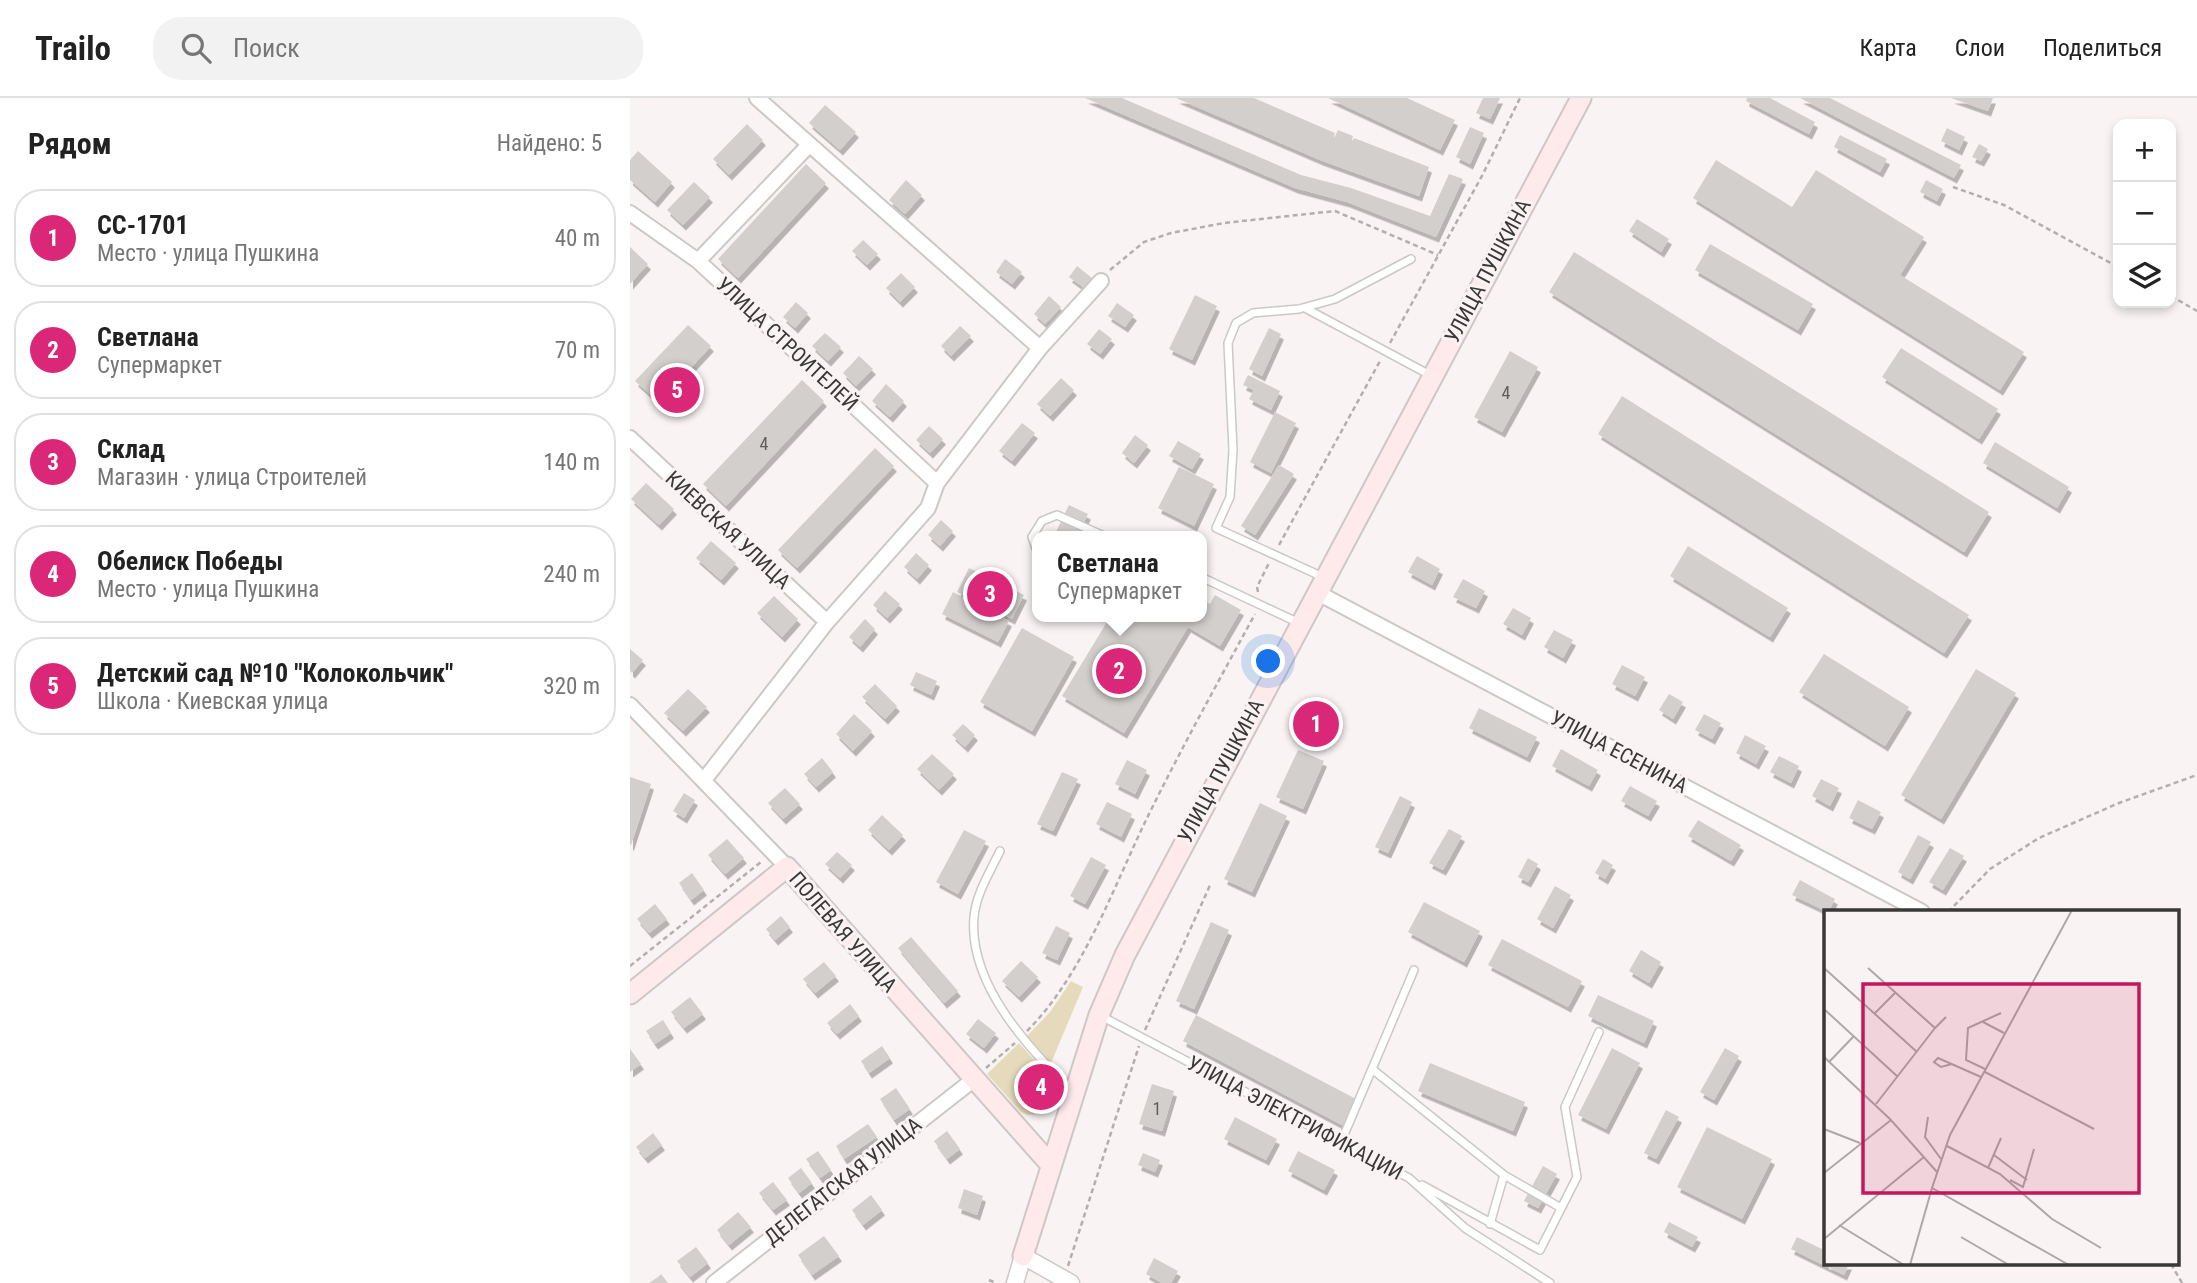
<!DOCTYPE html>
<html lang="ru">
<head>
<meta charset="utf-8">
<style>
	:root { --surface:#fff; --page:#f2f2f2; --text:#222; --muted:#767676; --line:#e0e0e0; --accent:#db2777 }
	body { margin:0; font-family:"Roboto Condensed",sans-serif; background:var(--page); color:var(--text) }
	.controls { position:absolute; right:21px; top:21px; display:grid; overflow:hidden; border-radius:14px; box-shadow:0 4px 10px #0003 }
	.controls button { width:63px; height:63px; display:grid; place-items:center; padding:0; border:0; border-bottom:2px solid var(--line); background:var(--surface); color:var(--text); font:35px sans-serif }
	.you { position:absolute; left:639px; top:564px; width:24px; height:24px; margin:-18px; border:5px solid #fff; border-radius:50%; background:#1a73e8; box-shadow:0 0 0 10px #1a73e833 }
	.badge { display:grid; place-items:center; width:46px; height:46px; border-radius:50%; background:var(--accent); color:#fff; font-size:23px; font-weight:700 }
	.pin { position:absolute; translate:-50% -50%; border:4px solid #fff; box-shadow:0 2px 7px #0006 }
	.popup { position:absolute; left:402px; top:433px; width:175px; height:91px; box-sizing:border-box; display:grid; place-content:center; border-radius:14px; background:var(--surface); filter:drop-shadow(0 2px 5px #0005); font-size:23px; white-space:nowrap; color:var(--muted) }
	.popup b { font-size:26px; color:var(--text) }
	.popup::after { content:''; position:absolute; left:50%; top:100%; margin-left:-14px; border:14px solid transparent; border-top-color:var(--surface) }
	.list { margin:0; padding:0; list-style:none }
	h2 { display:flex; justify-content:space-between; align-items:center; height:91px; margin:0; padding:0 28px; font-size:30px }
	h2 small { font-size:23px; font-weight:400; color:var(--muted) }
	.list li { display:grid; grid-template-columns:46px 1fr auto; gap:21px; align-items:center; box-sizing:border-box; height:98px; margin:0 14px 14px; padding:0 14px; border:2px solid var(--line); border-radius:28px }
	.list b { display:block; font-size:26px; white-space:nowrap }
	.list p { margin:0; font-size:23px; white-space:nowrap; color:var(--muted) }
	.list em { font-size:23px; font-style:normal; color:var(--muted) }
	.icon { flex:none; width:38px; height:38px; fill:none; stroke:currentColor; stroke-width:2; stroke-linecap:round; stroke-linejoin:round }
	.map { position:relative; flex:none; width:1567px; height:1185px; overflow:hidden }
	header { display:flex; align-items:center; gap:42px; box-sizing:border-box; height:98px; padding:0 35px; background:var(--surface); border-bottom:2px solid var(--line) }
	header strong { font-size:33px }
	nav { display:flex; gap:38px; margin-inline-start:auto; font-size:24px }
	.search { width:490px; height:63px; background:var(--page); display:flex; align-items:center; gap:18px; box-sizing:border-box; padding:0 24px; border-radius:28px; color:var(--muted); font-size:26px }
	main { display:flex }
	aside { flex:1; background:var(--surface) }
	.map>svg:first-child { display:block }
</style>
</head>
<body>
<header>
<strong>Trailo</strong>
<div class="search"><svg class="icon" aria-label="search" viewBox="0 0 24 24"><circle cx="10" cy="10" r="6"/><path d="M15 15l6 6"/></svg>Поиск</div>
<nav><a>Карта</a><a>Слои</a><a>Поделиться</a></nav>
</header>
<main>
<aside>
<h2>Рядом<small>Найдено: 5</small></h2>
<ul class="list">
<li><span class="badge">1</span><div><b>СС-1701</b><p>Место · улица Пушкина</p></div><em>40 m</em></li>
<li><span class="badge">2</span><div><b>Светлана</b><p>Супермаркет</p></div><em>70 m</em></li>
<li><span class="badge">3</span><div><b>Склад</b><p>Магазин · улица Строителей</p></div><em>140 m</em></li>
<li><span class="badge">4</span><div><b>Обелиск Победы</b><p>Место · улица Пушкина</p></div><em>240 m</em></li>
<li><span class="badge">5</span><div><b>Детский сад №10 &quot;Колокольчик&quot;</b><p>Школа · Киевская улица</p></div><em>320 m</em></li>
</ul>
</aside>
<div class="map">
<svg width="1567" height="1185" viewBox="0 0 1567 1185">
	<defs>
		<filter id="shadow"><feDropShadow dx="3" dy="5.5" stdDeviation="0" flood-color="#0004"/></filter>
	</defs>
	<rect width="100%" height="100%" fill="#f9f4f3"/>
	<path fill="#e5dbbc" d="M441,883L453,889L421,965L397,938L420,914Z
		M389,945L426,986L421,1006L412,1016L398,1017L391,1014L357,976Z"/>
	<path fill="#d2cfcc" filter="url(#shadow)" d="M455,0H492L671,77L721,90L800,118L819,76L833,81L806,139L717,104L665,90Z
		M546,0H624L705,35L700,49L708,32L723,38L717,56L724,40L799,69L789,98L690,62Z
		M698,0H777L825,22L810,52Z
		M853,0H870L860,21L846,15Z
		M1117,0H1140L1185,24L1179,36L1116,3Z
		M1170,0H1200L1331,67L1324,80Z
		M1321,0H1363L1358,13Z
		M195,7L226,34L210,52L179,25Z
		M117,26L133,42L99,77L83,61Z
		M840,29L854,35L840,66L826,59Z
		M1317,30L1335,39L1329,52L1311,43Z
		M1210,37L1257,61L1250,74L1204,49Z
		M1349,46L1358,51L1351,63L1342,59Z
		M8,53L42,84L25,104L0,82V62Z
		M1086,62L1162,109L1186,72L1294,139L1270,177L1394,254L1370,292L1063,100Z
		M176,66L196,85L108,180L88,161Z
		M276,82L292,97L275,116L259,102Z
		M1296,82L1313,91L1307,103L1290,94Z
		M64,84L80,99L53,127L37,112Z
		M1007,121L1039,141L1031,154L999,133Z
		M233,142L248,156L237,167L222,153Z
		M1080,146L1183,206L1168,232L1065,172Z
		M0,149L18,166L0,186Z
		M944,154L1359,414L1334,454L919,194Z
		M375,161L392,174L382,186L366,174Z
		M447,168L462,180L454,190L439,179Z
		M271,175L285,189L270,204L256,190Z
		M565,197L587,208L562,262L539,251Z
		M419,198L431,209L415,226L404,216Z
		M166,204L178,215L165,230L153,219Z
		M487,205L504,217L495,229L478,218Z
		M58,227L81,248L29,304L5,283Z
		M330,228L341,238L321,258L311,248Z
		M639,230L651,236L632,278L619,271Z
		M469,231L482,241L470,256L457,246Z
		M195,235L211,249L198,263L182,248Z
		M1271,250L1368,311L1349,341L1252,279Z
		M880,253L908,269L872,334L844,319Z
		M229,258L243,271L226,288L213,275Z
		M618,277L650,293L641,312L619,301L624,292L613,287Z
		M431,280L444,292L420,318L407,306Z
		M172,282L194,303L96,408L73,386Z
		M256,286L274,303L260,319L242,303Z
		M992,298L1339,517L1314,555L968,336Z
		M645,314L666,325L641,375L620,364Z
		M392,325L405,335L382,363L369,353Z
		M299,328L313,341L300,355L286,342Z
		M505,337L518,347L504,365L492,355Z
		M548,343L571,356L562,371L539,358Z
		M1365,344L1439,389L1427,410L1353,365Z
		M245,350L264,368L167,470L148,452Z
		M649,367L664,376L625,437L611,428Z
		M549,369L584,386L564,428L528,410Z
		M16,385L44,411L29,427L1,401Z
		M439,407L458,416L447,438H424Z
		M311,422L323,433L310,448L298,437Z
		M81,443L106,465L91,482L66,460Z
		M1058,448L1158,510L1140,539L1040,478Z
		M286,455L299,467L287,481L274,469Z
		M787,458L810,471L802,487L778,474Z
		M339,470L394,497L382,521L327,494Z
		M833,481L855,493L846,510L823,499Z
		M255,493L270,506L257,520L243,507Z
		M323,494L379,523L368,544L312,516Z
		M585,497L611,512L590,548L558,529L494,635L432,598L480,519H571V501L580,506Z
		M144,498L168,521L152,539L127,515Z
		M883,510L901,520L892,537L873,526Z
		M235,521L245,531L230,549L219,539Z
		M392,530L444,559L402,633L350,604Z
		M924,532L943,542L933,560L914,549Z
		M0,551L13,562L2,575L0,573Z
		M1194,556L1279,609L1255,648L1169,594Z
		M992,567L1015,579L1005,598L982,586Z
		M1346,571L1386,595L1311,721L1271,697Z
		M286,574L307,583L301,597L280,587Z
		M245,586L267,608L255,621L232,599Z
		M58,591L77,609L53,633L34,615Z
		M1039,596L1053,604L1043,621L1029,612Z
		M849,610L907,639L897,659L839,630Z
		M683,614L697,620L689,637L675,631Z
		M224,616L242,633L223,653L206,636Z
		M1074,616L1091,625L1082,641L1065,632Z
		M333,626L345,637L335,649L322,637Z
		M1115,637L1136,648L1126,666L1106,655Z
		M931,651L968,672L959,688L922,668Z
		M668,652L694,663L673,711L646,699Z
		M302,656L324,676L309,692L287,671Z
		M1149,658L1169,668L1161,685L1140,674Z
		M192,660L203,674L186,689L174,676Z
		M497,662L517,672L505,696L485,686Z
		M432,674L448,681L423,733L407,726Z
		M0,679L21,686L1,747H0Z
		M1191,681L1209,690L1200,708L1182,698Z
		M1000,688L1027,703L1018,718L991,703Z
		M155,690L170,706L153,721L138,705Z
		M54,695L65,702L54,720L43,713Z
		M770,698L782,704L758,755L745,749Z
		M1228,702L1251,714L1242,731L1219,720Z
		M477,704L502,716L491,739L466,726Z
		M630,705L657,718L622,794L594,781Z
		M252,717L273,737L259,752L238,732Z
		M1068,722L1111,747L1101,763L1058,738Z
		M819,731L832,738L813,772L799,765Z
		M334,732L356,743L328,796L306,784Z
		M1288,737L1301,744L1280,781L1268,774Z
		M97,741L114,760L95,776L78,757Z
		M1320,750L1334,758L1313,792L1299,784Z
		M207,754L222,767L210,780L195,766Z
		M461,759L476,767L455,806L440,798Z
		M898,760L908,766L898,784L888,779Z
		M973,761L983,767L975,781L965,775Z
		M62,775L74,792L61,802L49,785Z
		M1170,782L1205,801L1198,814L1162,797Z
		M925,788L941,797L923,830L907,821Z
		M794,804L850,833L834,864L778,834Z
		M25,806L37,821L19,835L7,821Z
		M151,818L160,829L145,842L136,831Z
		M581,824L599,832L564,911L546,903Z
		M426,828L440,835L427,862L412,855Z
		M281,839L328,893L314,905L268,850Z
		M872,841L952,883L938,909L858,867Z
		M1011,852L1031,864L1019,885L999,873Z
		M391,863L408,879L389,899L372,883Z
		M194,864L206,878L185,895L173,881Z
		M968,897L1024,923L1014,945L958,918Z
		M60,899L73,916L54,930L41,914Z
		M220,906L229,918L207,936L197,925Z
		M566,917L728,1002L714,1028L553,943Z
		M348,921L366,935L354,950L336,936Z
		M33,922L41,935L25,946L16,933Z
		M252,948L260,960L239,975L231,963Z
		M982,950L1010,965L976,1031L948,1017Z
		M1095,950L1109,958L1084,1002L1070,994Z
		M0,951L11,966L0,974Z
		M800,965L895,1004L883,1033L788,993Z
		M522,986L544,993L532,1033L509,1026Z
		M266,990L280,1011L264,1022L250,1001Z
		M1036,1012L1049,1019L1026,1061L1014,1055Z
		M605,1019L647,1041L636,1062L594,1041Z
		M238,1026L247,1039L214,1061L206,1048Z
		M1077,1029L1142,1061L1112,1121L1047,1089Z
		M317,1033L330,1051L317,1061L304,1043Z
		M23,1035L32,1047L15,1060L6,1049Z
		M188,1053L201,1072L190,1080L176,1061Z
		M668,1053L705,1072L694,1092L658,1073Z
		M513,1055L530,1062L525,1074L508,1067Z
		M913,1068L927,1076L908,1110L894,1103Z
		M171,1070L182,1085L169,1095L158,1080Z
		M143,1084L157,1102L143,1112L129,1095Z
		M334,1091L353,1098L347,1117L328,1110Z
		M241,1097L252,1112L233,1127L222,1112Z
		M108,1114L121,1129L99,1147L87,1132Z
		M1039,1124L1068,1139L1062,1149L1034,1134Z
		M194,1138L209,1158L182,1177L168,1157Z
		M1167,1139L1196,1153V1166H1219L1214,1177L1161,1151Z
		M66,1149L78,1165L60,1179L47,1163Z
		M524,1160L548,1173L541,1185H532L516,1176Z
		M31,1176L38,1185H19L28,1179Z"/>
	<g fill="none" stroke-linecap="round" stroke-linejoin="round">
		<g stroke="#ccc8c6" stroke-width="10">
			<path id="service" d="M675,210L800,277
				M407,453L402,439L412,423L427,417L474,438
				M571,479L669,525
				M693,479L586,430L600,399L603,352L598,245L606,225L623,215L669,211L705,201L781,161
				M370,753C360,774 346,796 344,819C338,886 399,951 443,994
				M471,918L779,1080L835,1130L920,1185
				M742,971L874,1077L931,1110
				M711,1044L784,872
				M792,1087L910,1152L947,1079L935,1009L969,934
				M860,1126L874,1077"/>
		</g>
		<g stroke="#ccc8c6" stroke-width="18">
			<path id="minor" d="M127,0L410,250L471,183
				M0,115L68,163L307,385
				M68,163L178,48
				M0,340L197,524
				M686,494L1292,814
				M0,607L157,769
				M74,682L197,524L298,410L307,385L410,250
				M84,1185L343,982"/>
		</g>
		<g stroke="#ccc8c6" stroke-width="19">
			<path id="tertiary" d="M385,1185L393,1158L441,1185"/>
		</g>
		<g stroke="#ccc8c6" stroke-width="23">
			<path id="secondary" d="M0,896L157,769L420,1066
				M393,1158L469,917L495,857L951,0"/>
		</g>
		<path stroke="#b2afae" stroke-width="2.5" stroke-dasharray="5 3.5" stroke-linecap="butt" d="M1323,89L1374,107L1488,169
			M480,172L514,144L541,135L594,125L705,113L808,157
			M1541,198L1567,213
			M760,245L853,76L890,0
			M649,447L750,263
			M628,494L627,489L639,465
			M1318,814L1360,771L1409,740L1489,705L1567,677
			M0,868L131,764
			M515,932L581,785
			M397,933C453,877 483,790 517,720C551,651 588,584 625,516
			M356,970L385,945
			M1541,1166L1552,1185
			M438,1168L509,948
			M359,1182L366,1185"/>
		<use href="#service" stroke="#fff" stroke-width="7"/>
		<use href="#minor" stroke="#fff" stroke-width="14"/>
		<use href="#tertiary" stroke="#fff" stroke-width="16"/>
		<use href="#secondary" stroke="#fee9eb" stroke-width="19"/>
	</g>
	<g text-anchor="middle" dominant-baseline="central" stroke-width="6" stroke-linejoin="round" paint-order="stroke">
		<g font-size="18" fill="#605e5d">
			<text x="876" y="294">4</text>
			<text x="134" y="345">4</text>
			<text x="527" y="1010">1</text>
		</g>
		<g font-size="21" fill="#3a3938" stroke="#f9f4f3">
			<text transform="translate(858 173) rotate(-62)">УЛИЦА ПУШКИНА</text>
			<text transform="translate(157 246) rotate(43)">УЛИЦА СТРОИТЕЛЕЙ</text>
			<text transform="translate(98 432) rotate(43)">КИЕВСКАЯ УЛИЦА</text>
			<text transform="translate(989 654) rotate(28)">УЛИЦА ЕСЕНИНА</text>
			<text transform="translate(591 673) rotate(-62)">УЛИЦА ПУШКИНА</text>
			<text transform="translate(213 834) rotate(49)">ПОЛЕВАЯ УЛИЦА</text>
			<text transform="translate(665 1020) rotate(28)">УЛИЦА ЭЛЕКТРИФИКАЦИИ</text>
			<text transform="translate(213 1083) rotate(-38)">ДЕЛЕГАТСКАЯ УЛИЦА</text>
		</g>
	</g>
	<g transform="translate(1194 812)">
		<rect width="355" height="355" fill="#f9f4f3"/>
		<path fill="none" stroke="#ada9a8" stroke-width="2" d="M0,58L93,142M44,58L111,118L122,107M0,99L74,167M51,103L71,83M159,112L180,123M0,147L67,210M5,152L30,126M128,154L117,157L110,152L114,148L157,167M161,159L142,150L144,118L177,103M161,162L270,219M52,194L111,118M104,207L101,227L117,249M0,219L36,233M123,236L176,264L228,309L277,338M170,245L203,270M164,258L177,228M0,263L67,210L113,262M186,270L199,277L210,239M108,278L126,225L248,0M15,315L80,355M137,327L185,355M0,329L100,247M86,355L108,278L245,355"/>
		<path fill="#c2185b" fill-opacity="0.15" stroke="#c2185b" stroke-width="3.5" d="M39,74H315V283H39Z"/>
		<rect width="355" height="355" fill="none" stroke="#3a3938" stroke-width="3.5"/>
	</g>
</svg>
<div class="controls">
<button>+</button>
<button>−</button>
<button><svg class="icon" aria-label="layers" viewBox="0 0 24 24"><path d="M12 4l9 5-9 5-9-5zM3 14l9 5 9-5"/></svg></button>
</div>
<div class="you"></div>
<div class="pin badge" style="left:686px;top:626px">1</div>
<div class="pin badge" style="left:489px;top:573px">2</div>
<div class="popup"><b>Светлана</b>Супермаркет</div>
<div class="pin badge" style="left:360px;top:496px">3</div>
<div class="pin badge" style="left:411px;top:989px">4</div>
<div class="pin badge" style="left:47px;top:292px">5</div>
</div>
</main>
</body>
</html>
